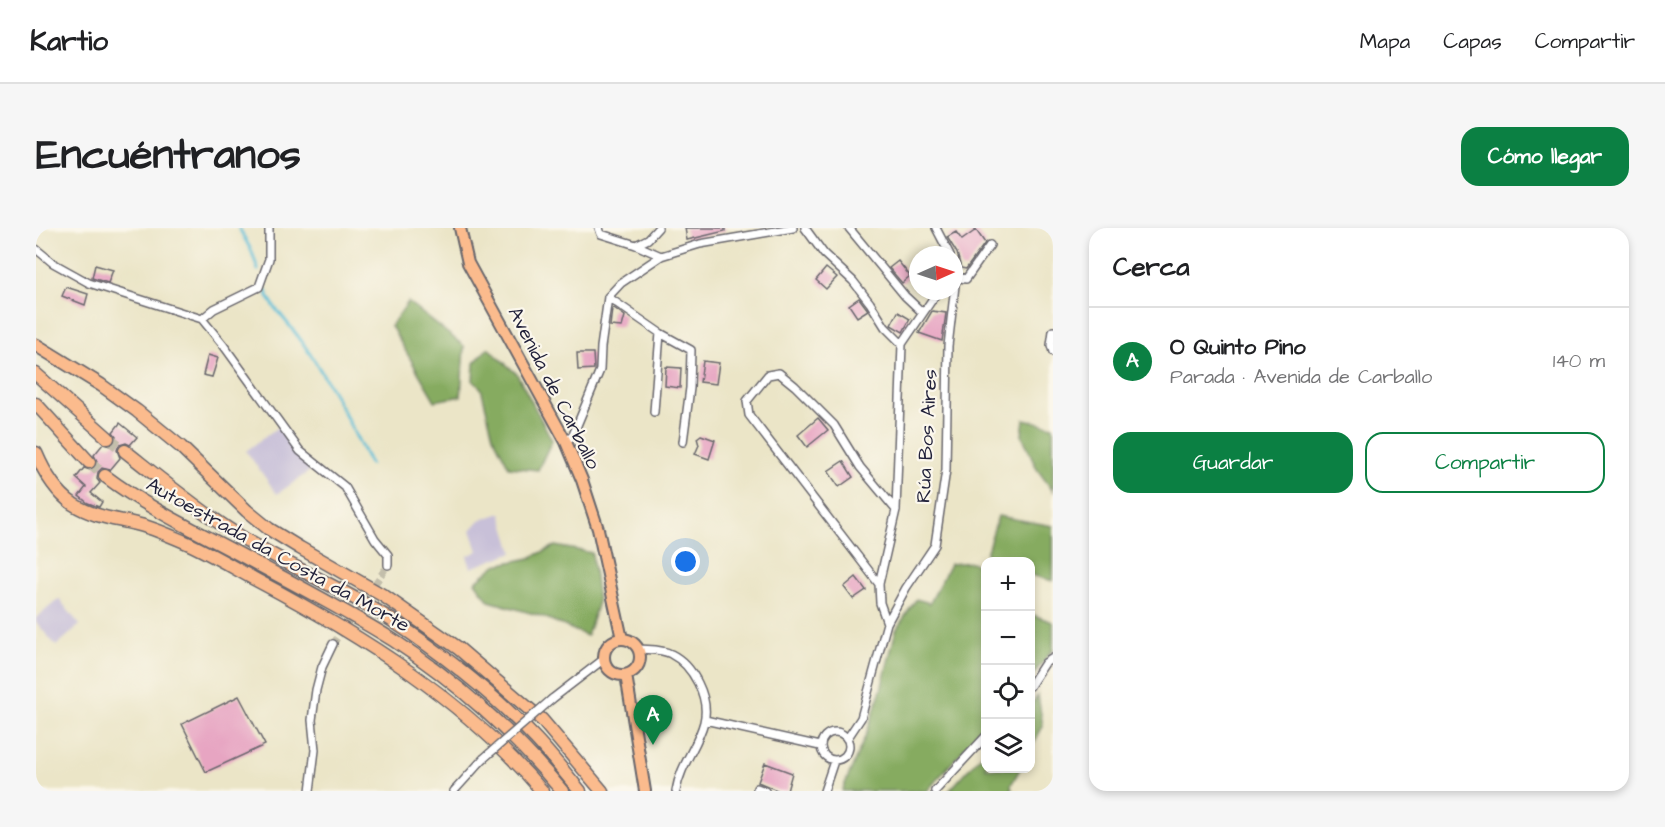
<!DOCTYPE html>
<html lang="es">
<head>
<meta charset="utf-8">
<style>
	:root { --surface:#fff; --page:#f6f6f6; --text:#202124; --muted:#757577; --line:#e0e0e0; --accent:#0b8043 }
	body { margin:0; font-family:"Architects Daughter",sans-serif; background:var(--page); color:var(--text) }
	.controls { position:absolute; right:18px; bottom:18px; display:grid; overflow:hidden; border-radius:12px; box-shadow:0 3px 9px #0003 }
	.controls button { width:54px; height:54px; display:grid; place-items:center; padding:0; border:0; border-bottom:2px solid var(--line); background:var(--surface); color:var(--text); font:30px sans-serif }
	.compass { position:absolute; left:873px; top:18px; width:54px; height:54px; border-radius:50%; background:var(--surface); box-shadow:0 3px 9px #0003; rotate:87deg }
	.you { position:absolute; left:650px; top:334px; width:21px; height:21px; margin:-15px; border:4px solid #fff; border-radius:50%; background:#1a73e8; box-shadow:0 0 0 9px #1a73e833 }
	.badge { display:grid; place-items:center; width:39px; height:39px; border-radius:50%; background:var(--accent); color:#fff; font-size:20px; font-weight:700 }
	.pin { position:absolute; translate:-50% -50px; filter:drop-shadow(0 2px 3px #0008) }
	.pin::after { content:''; position:absolute; top:32px; width:21px; height:18px; background:inherit; clip-path:polygon(0 0,100% 0,50% 100%) }
	.list { margin:0; padding:0; list-style:none }
	h2 { display:flex; justify-content:space-between; align-items:center; height:78px; margin:0; padding:0 24px; font-size:26px }
	h2 small { font-size:20px; font-weight:400; color:var(--muted) }
	.list li { display:grid; grid-template-columns:39px 1fr auto; gap:18px; align-items:center; box-sizing:border-box; height:108px; padding:0 24px; border-top:2px solid var(--line) }
	.list b { display:block; font-size:22px; white-space:nowrap }
	.list p { margin:0; font-size:20px; white-space:nowrap; color:var(--muted) }
	.list em { font-size:20px; font-style:normal; color:var(--muted) }
	.actions { display:flex; gap:12px; padding:18px 24px }
	.actions a { flex:1; padding:14px 0; border:2px solid var(--accent); border-radius:18px; text-align:center; font-size:21px; color:var(--accent) }
	.actions .main { background:var(--accent); color:#fff }
	.icon { flex:none; width:33px; height:33px; fill:none; stroke:currentColor; stroke-width:2; stroke-linecap:round; stroke-linejoin:round }
	.map { position:relative; flex:none; width:1017px; height:563px; overflow:hidden; border-radius:18px }
	header { display:flex; align-items:center; gap:36px; box-sizing:border-box; height:84px; padding:0 30px; background:var(--surface); border-bottom:2px solid var(--line) }
	header strong { font-size:28px }
	nav { display:flex; gap:33px; margin-inline-start:auto; font-size:21px }
	.intro { display:flex; align-items:center; justify-content:space-between; box-sizing:border-box; height:144px; padding:0 36px }
	h1 { margin:0; font-size:42px }
	.button { padding:15px 27px; border-radius:18px; background:var(--accent); color:#fff; font-size:21px; font-weight:700 }
	main { display:flex; gap:36px; padding:0 36px }
	aside { flex:1; background:var(--surface); border-radius:18px; box-shadow:0 3px 9px #0003 }
	.map>svg:first-child { display:block }
</style>
</head>
<body>
<header>
<strong>Kartio</strong>
<nav><a>Mapa</a><a>Capas</a><a>Compartir</a></nav>
</header>
<div class="intro"><h1>Encuéntranos</h1><a class="button">Cómo llegar</a></div>
<main>
<div class="map">
<svg width="1017" height="563" viewBox="0 0 1017 563">
	<rect width="100%" height="100%" fill="#fbf7ec"/>
	<filter id="ink" filterUnits="userSpaceOnUse"><feTurbulence type="fractalNoise" baseFrequency=".0167" numOctaves="2"/><feDisplacementMap in="SourceGraphic" scale="12" xChannelSelector="R" yChannelSelector="G"/><feConvolveMatrix kernelMatrix="1 2 1 2 8 2 1 2 1" color-interpolation-filters="sRGB"/></filter>
	<filter id="wash" filterUnits="userSpaceOnUse"><feTurbulence type="fractalNoise" baseFrequency=".008" numOctaves="4" result="noise"/><feDisplacementMap in="SourceGraphic" scale="24" xChannelSelector="R" yChannelSelector="G"/><feGaussianBlur stdDeviation="1.35" result="paint"/><feColorMatrix in="noise" values="0 0 0 0 0 0 0 0 0 0 0 0 0 0 0 0 0 1.4 0 .05"/><feComposite in="paint" operator="in"/></filter>
	<g filter="url(#wash)">
		<rect width="100%" height="100%" fill="#ebe5c7"/>
		<path fill="#c8c0d8" d="M242,199L274,243L241,266L210,223Z
			M465,285L477,324L435,340L431,328L442,323L435,302L444,292Z
			M23,371L44,397L20,418L0,394V390Z"/>
		<path fill="#86ab60" stroke="#54664e" stroke-width="1.5" d="M372,74L428,118L425,168L399,173L355,98Z
			M452,120L481,146L516,212L502,242L473,239L457,208L445,160L437,153L438,135Z
			M988,191L1017,198V263L1001,241L986,207Z
			M962,288L1017,298V353L995,347L994,334L953,333L950,326Z
			M519,318L556,325L562,374L551,408L508,389L453,373L439,354L460,337L494,330Z
			M936,334L949,343V358L945,369L950,371L949,497L891,563H806L831,504L845,462L860,402L880,371L894,375L914,336Z
			M994,386L1017,394V421L995,449Z
			M1002,468L1007,498L995,520V476Z
			M949,523L950,540L984,541L975,557L976,563H913Z"/>
		<g fill="none" stroke-linecap="round" stroke-linejoin="round">
			<path stroke="#59bdd7" stroke-width="3" d="M203,0L216,24L222,42
				M229,61C237,83 254,95 266,114C293,152 313,195 334,236"/>
		</g>
		<g id="blocks">
			<path fill="#e7a5c2" d="M649,0H689V3L651,12Z
				M940,2L949,15L930,41L925,40L921,25L911,9L920,4L926,12Z
				M862,33L874,48L866,55L853,40Z
				M59,37L77,42L72,55L56,50Z
				M790,40L801,49L790,61L780,52Z
				M30,59L52,66L49,77L26,68Z
				M823,70L832,82L821,89L813,77Z
				M578,80L589,88L586,99L574,98L576,81Z
				M896,83L910,85L906,113L883,105Z
				M862,84L874,91L867,104L855,97Z
				M541,125H557L558,141L542,142Z
				M172,127L182,130L176,149L167,147Z
				M667,133L683,135L680,156L664,154Z
				M630,139L645,140L644,160L629,158Z
				M782,190L792,202L771,219L762,207Z
				M84,195L101,209L94,217L90,215L83,217L81,222L84,230L74,242L66,240L62,244L61,251L64,255L55,265L66,274L63,279L52,275L43,268L50,259L40,250L48,240L54,242L59,240L61,233L58,227L67,216L74,218L78,215L80,208L77,204Z
				M665,207L679,212L673,231L659,226L663,217L661,210Z
				M807,233L817,249L803,259L792,243Z
				M820,349L830,362L817,371L808,359Z
				M203,468L229,517L170,544L146,496Z
				M729,535L756,545L751,563H743L722,554Z"/>
		</g>
	</g>
	<g filter="url(#ink)">
		<use href="#blocks" fill-opacity="0" stroke="#68666c" stroke-width="1.5"/>
		<g fill="none" stroke-linecap="round" stroke-linejoin="round">
			<path stroke="#c3beab" stroke-width="7" stroke-dasharray="7 3.5" stroke-linecap="butt" d="M297,416L352,337"/>
			<path stroke="#c3beab" stroke-width="12" stroke-dasharray="12 6" stroke-linecap="butt" d="M72,210L89,223
				M53,234L69,248"/>
			<g stroke="#68666c" stroke-width="10">
				<path id="street" d="M563,0L565,6L600,17L625,28
					M769,0L788,26L817,53L834,75L849,99L866,116
					M813,0L869,68L887,85
					M900,0L914,27
					M600,17L612,11L622,0
					M0,21L17,35L53,55L166,91L188,118L264,223L309,259L339,311L352,327V337
					M920,49L930,51L954,17
					M572,69L624,105L655,122L654,160L647,214
					M166,91L178,81L223,59L233,31V0
					M1017,103L1015,117L1017,124
					M618,184L624,105
					M530,214L537,207L564,142L565,119L572,69L585,55L625,28L664,16L757,0
					M843,356L713,187L711,173L732,147L743,145L759,158L798,197L824,239L860,282
					M851,395L844,375L843,356L860,282L866,116L902,63
					M603,421C614,422 626,421 635,426C657,437 674,470 668,494C662,518 644,537 640,563
					M994,458L1009,435L1017,430
					M516,471L568,431
					M669,492L784,518
					M785 518a14 14 0 1 1 28 0a14 14 0 1 1-28 0Z
					M811,511L825,490L851,395L870,360L899,317L910,242L912,118L920,49L918,37
					M721,560L729,563
					M274,563L279,522L276,492L280,462L286,439L297,416
					M418,563L447,531
					M788,563L798,533
					M899,563L950,508"/>
			</g>
			<g stroke="#68666c" stroke-width="14">
				<path id="primary" d="M424,0L432,35L530,214L546,252L562,301L586,411
					M568 429a18 18 0 1 1 36 0a18 18 0 1 1-36 0Z
					M590,447L609,563"/>
			</g>
			<g stroke="#68666c" stroke-width="15">
				<path id="highway" d="M0,117L65,157L101,183L145,219L211,283L233,301L264,320L348,368L422,420L506,492L566,563
					M0,146L72,210
					M0,176L53,234
					M89,223C122,249 155,276 191,300C244,335 304,358 357,393C408,427 458,466 500,511C516,528 530,546 544,563
					M0,225C8,244 20,264 37,276C60,291 86,291 111,299C124,303 137,309 149,314C174,325 198,340 222,353C326,408 429,472 506,563
					M69,248C114,282 165,305 214,332C262,358 311,383 357,412C419,452 479,506 526,563"/>
			</g>
			<use href="#street" stroke="#fff" stroke-width="7"/>
			<use href="#primary" stroke="#fbbb8d" stroke-width="10"/>
			<use href="#highway" stroke="#fbbb8d" stroke-width="12"/>
			<g stroke="#68666c" stroke-width="10" stroke-linecap="butt">
				<path id="street-bridge" d="M447,531L516,471"/>
			</g>
			<use href="#street-bridge" stroke="#fff" stroke-width="7"/>
		</g>
	</g>
	<g text-anchor="middle" dominant-baseline="central" stroke-width="4.5" stroke-linejoin="round" paint-order="stroke">
		<g font-size="20" fill="#22223b" stroke="#fbf7ec">
			<text transform="translate(518 160) rotate(63)">Avenida de Carballo</text>
			<text transform="translate(891 208) rotate(-87)">Rúa Bos Aires</text>
			<text transform="translate(242 327) rotate(29)">Autoestrada da Costa da Morte</text>
		</g>
	</g>
</svg>
<div class="controls">
<button>+</button>
<button>−</button>
<button><svg class="icon" aria-label="locate" viewBox="0 0 24 24"><circle cx="12" cy="12" r="6"/><path d="M12 2v4M12 18v4M2 12h4M18 12h4"/></svg></button>
<button><svg class="icon" aria-label="layers" viewBox="0 0 24 24"><path d="M12 4l9 5-9 5-9-5zM3 14l9 5 9-5"/></svg></button>
</div>
<svg class="compass" viewBox="-18 -18 36 36"><path d="M0-13l5 13h-10z" fill="#e53935"/><path d="M0 13l5-13h-10z" fill="#757577"/></svg>
<div class="you"></div>
<div class="pin badge" style="left:617px;top:517px">A</div>
</div>
<aside>
<h2>Cerca<small></small></h2>
<ul class="list">
<li><span class="badge">A</span><div><b>O Quinto Pino</b><p>Parada · Avenida de Carballo</p></div><em>140 m</em></li>
</ul>
<div class="actions"><a class="main">Guardar</a><a>Compartir</a></div>
</aside>
</main>
</body>
</html>
